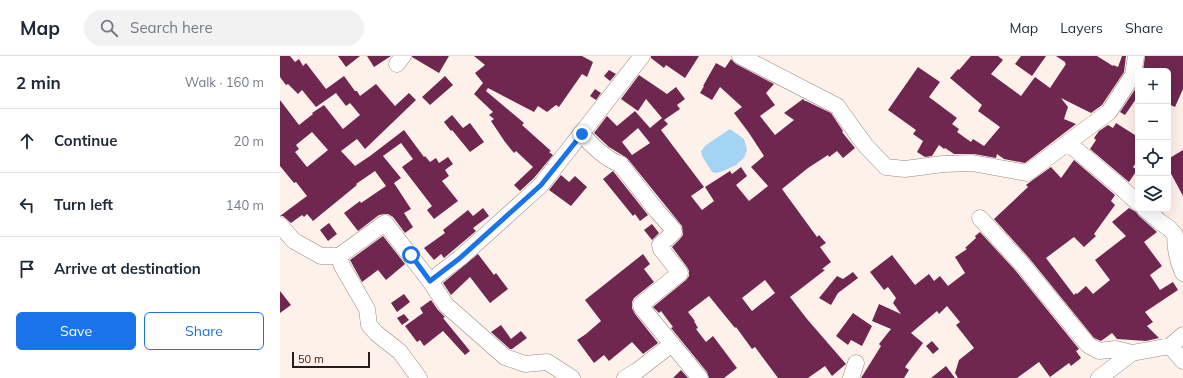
<!DOCTYPE html>
<html lang="en">
<head>
<meta charset="utf-8">
<style>
	:root { --surface:#fff; --page:#f2f2f3; --text:#1f2937; --muted:#747a83; --line:#e0e1e3; --accent:#1a73e8 }
	body { margin:0; font-family:Mulish,sans-serif; background:var(--page); color:var(--text) }
	.controls { position:absolute; right:12px; top:12px; display:grid; overflow:hidden; border-radius:6px; box-shadow:0 4px 16px #0002 }
	.controls button { width:36px; height:36px; display:grid; place-items:center; padding:0; border:0; border-bottom:1px solid var(--line); background:var(--surface); color:var(--text); font:20px sans-serif }
	.scale { position:absolute; left:12px; bottom:10px; width:78px; box-sizing:border-box; padding-left:4px; border:2px solid #231e1c; border-top:0; font-size:11px; line-height:14px; white-space:nowrap; color:#231e1c; -webkit-text-stroke:3px #fef1ea; paint-order:stroke }
	.stop { position:absolute; width:12px; height:12px; margin:-9px; border:3px solid #1a73e8; border-radius:50%; background:#fff }
	.stop.end { background:#1a73e8; border-color:#fff; box-shadow:0 1px 4px #0008 }
	.list { margin:0; padding:0; list-style:none }
	h2 { display:flex; justify-content:space-between; align-items:center; height:52px; margin:0; padding:0 16px; font-size:17px }
	h2 small { font-size:13px; font-weight:400; color:var(--muted) }
	.list li { display:grid; grid-template-columns:26px 1fr auto; gap:12px; align-items:center; box-sizing:border-box; height:64px; padding:0 16px; border-top:1px solid var(--line) }
	.list b { display:block; font-size:15px; white-space:nowrap }
	.list em { font-size:13px; font-style:normal; color:var(--muted) }
	.actions { display:flex; gap:8px; padding:12px 16px }
	.actions a { flex:1; padding:9px 0; border:1px solid var(--accent); border-radius:6px; text-align:center; font-size:14px; color:var(--accent) }
	.actions .main { background:var(--accent); color:#fff }
	.icon { flex:none; width:22px; height:22px; fill:none; stroke:currentColor; stroke-width:2; stroke-linecap:round; stroke-linejoin:round }
	.map { position:relative; flex:none; width:903px; height:322px; overflow:hidden }
	header { display:flex; align-items:center; gap:24px; box-sizing:border-box; height:56px; padding:0 20px; background:var(--surface); border-bottom:1px solid var(--line) }
	header strong { font-size:19px }
	nav { display:flex; gap:22px; margin-inline-start:auto; font-size:14px }
	.search { width:280px; height:36px; background:var(--page); display:flex; align-items:center; gap:10px; box-sizing:border-box; padding:0 14px; border-radius:22px; color:var(--muted); font-size:15px }
	main { display:flex }
	aside { flex:1; background:var(--surface) }
	.map>svg:first-child { display:block }
</style>
</head>
<body>
<header>
<strong>Map</strong>
<div class="search"><svg class="icon" aria-label="search" viewBox="0 0 24 24"><circle cx="10" cy="10" r="6"/><path d="M15 15l6 6"/></svg>Search here</div>
<nav><a>Map</a><a>Layers</a><a>Share</a></nav>
</header>
<main>
<aside>
<h2>2 min<small>Walk · 160 m</small></h2>
<ul class="list">
<li><svg class="icon" aria-label="ahead" viewBox="0 0 24 24"><path d="M12 20V5M6 11l6-6 6 6"/></svg><div><b>Continue</b></div><em>20 m</em></li>
<li><svg class="icon" aria-label="left" viewBox="0 0 24 24"><path d="M17 20v-9H6M10 6l-5 5 5 5"/></svg><div><b>Turn left</b></div><em>140 m</em></li>
<li><svg class="icon" aria-label="arrive" viewBox="0 0 24 24"><path d="M6 21V4h12l-3 4 3 4H6"/></svg><div><b>Arrive at destination</b></div></li>
</ul>
<div class="actions"><a class="main">Save</a><a>Share</a></div>
</aside>
<div class="map">
<svg width="903" height="322" viewBox="0 0 903 322">
	<rect width="100%" height="100%" fill="#fef1ea"/>
	<path fill="#a4d4f5" d="M450,73L464,83L467,94L464,102L456,109L443,115L437,117L432,116L422,100L421,95L426,89Z"/>
	<path fill="#6f274f" fill-rule="evenodd" d="M0,0H10L15,6L19,3L23,10L26,7L46,33L64,20L75,35H77L80,40L96,28L115,50L129,37L136,44L85,93L77,83L61,95L75,110L90,100L124,74L144,101L145,100L150,106L156,102L159,107L168,101L173,108L165,114L169,120L162,125L178,145L154,163L147,154L152,150L122,111L133,103L121,87L103,100L121,122L114,127L131,153L124,157L133,171L125,177L113,161L108,158H104L99,159L78,175L64,157L80,145L81,147L106,130L95,115L76,128L77,129L33,165L27,158L24,161L22,159L11,167L3,160H0L27,140L16,126L14,127L0,110V44L19,69L33,58L32,57L44,49L63,73L80,59L70,47L66,50L56,37L36,51L22,34L18,38L8,28L6,29L0,21ZM32,76L48,94L27,111L15,96L19,93L16,89Z
		M58,0H80L66,11Z
		M87,0H111L94,11Z
		M132,0H169L159,17L132,1Z
		M194,0H302L313,6L307,21L302,18L279,51L276,49L267,56L258,50L254,56L208,32L206,35L244,67L242,69L271,95L269,96L273,99L254,122L240,135L234,129L253,111L236,95L234,97L225,86L211,65L214,63L209,59L213,56L194,38L203,27L195,17L205,9Z
		M371,0H419L405,22L386,9L384,12L371,2Z
		M691,0H718L723,4L711,18L741,40L755,21L770,32L786,8L785,7V6L776,0H817L833,10V9L838,11L842,0H846L844,16L822,49L811,57L781,42L788,51L784,63L796,68L745,107L724,103L717,98L716,102L694,98H674L665,92L664,93L659,89L652,100L645,101L637,96L643,85L633,78L636,74L608,54L638,11L660,26L649,41L677,62L672,68L679,73L677,76L691,86L693,83L704,90L720,71L698,55L702,49L670,22L678,13L679,14Z
		M741,0H766L752,20L735,8Z
		M865,0H903V33L895,51L888,48V15H863Z
		M451,3L456,8L494,28L486,37L495,49L480,60L495,79L514,64L504,57L523,43L525,45H526L551,57L563,75L562,76L575,92L563,102L557,95L549,101L548,99L528,112L502,133L537,181L539,179L546,187L540,191L551,206L542,213L545,214L510,241L527,263L566,308L552,320L545,310L528,322H498L475,291L472,293L456,271L455,272L429,240L408,256L415,265H414L418,272L416,273L426,286L433,280L457,312L444,322H429L427,316L391,272L393,271L381,255L379,257L373,251L406,224L409,220V215L407,211L392,191L400,183L403,179L402,170L347,102L329,91L314,77L327,60L337,70L355,55L370,72L382,62L366,43L358,55L341,43L359,19L387,38L396,31L405,43L397,49L400,53L384,64L388,68L381,74L424,131L411,140L422,154L434,145L425,131L450,115L452,118L461,111L467,120L456,129L469,145L488,130L471,111L484,100L469,77L454,57L462,51L440,31L432,44L420,37L424,30H423L436,7L445,12ZM358,72L370,87L352,99L342,86ZM485,224L495,237L472,255L462,242Z
		M329,14L336,18L330,25L324,20Z
		M165,20L173,29L150,49L142,41Z
		M858,29V36L855,43H856L845,59L840,56Z
		M315,33L321,37L316,44L310,40Z
		M172,59L183,72L190,67L204,86L190,96L172,74L171,75L164,66Z
		M836,67L858,81V104L853,111L857,114L849,126L810,93L816,84L814,82L819,75L828,69L833,72Z
		M903,94V140L888,112V103Z
		M794,104L835,139L831,145L835,149L814,178L816,180L804,191L794,181L766,202L794,239L796,237L797,238L806,230L813,238L830,224L815,204L846,180L832,166L849,152L856,156L859,160L877,176L864,186L882,210L870,219L880,234L893,226L898,234L865,256L873,266L867,270L879,282L866,285L837,283L832,277L821,285L814,282L749,202L714,163L748,131L746,129L750,126L771,111L781,122Z
		M333,115L368,159L360,165L355,158L353,160L323,123Z
		M281,119L289,126L295,120L307,131L291,150L269,134Z
		M203,152L209,160L193,172L196,175L164,202L161,198L154,204L144,192L165,177L163,174L188,154L193,160Z
		M49,167L57,178L48,185L40,174Z
		M372,168L379,177L372,184L364,174Z
		M700,176L735,214L799,293L796,295L801,302L791,310L789,307L770,321L759,306L737,322H678L675,317L679,304L694,292L676,269L680,266L667,250L659,258L657,255L631,277L643,287L625,311L629,314L624,322H581L601,290L599,288L611,273L592,265L599,248L621,258L613,247L616,242L608,231L604,234L590,216L612,199L635,229L649,218L654,225L660,220L668,230L685,217L675,201L687,193L685,192L696,182L695,180Z
		M103,180L125,208L106,224L98,214L82,226L70,204Z
		M198,198L214,219L216,217L228,233L210,247L190,221L171,239L163,227Z
		M363,198L370,208L364,213L374,226L354,242L352,246V252L355,258L378,287L363,298L352,286L329,305L324,299L314,307L297,284L306,278L321,265L305,244Z
		M573,216L578,222L558,237L551,249L539,242L557,220L563,223Z
		M0,235L11,249L0,257Z
		M124,238L130,246L117,256L111,247Z
		M151,244L158,254L165,261L163,262L190,295L185,299L163,275L144,290L140,284L137,286L125,270L143,257L140,252Z
		M573,257L592,270L582,290L571,284L568,289L556,280Z
		M124,258L129,264L122,269L117,262Z
		M221,269L231,283L241,275L247,282L232,293H230L211,276Z
		M652,285L659,293L653,298L646,290Z
		M666,310L675,322H651Z
		M401,314L408,322H393Z"/>
	<g fill="none" stroke-linecap="round" stroke-linejoin="round">
		<g stroke="#958983" stroke-width="17">
			<path id="minor" d="M460,0L557,50L585,89L606,111L625,113L663,108L692,107L747,117L829,56L853,19L856,0
				M117,8L123,0
				M302,78C311,89 327,104 340,108L377,155L393,173L394,176L380,189L381,193L400,217L363,247L361,249L362,252L420,322
				M788,87L836,127L858,147
				M865,153L880,166L889,172L895,179C895,193 897,204 903,217
				M700,162L742,208L808,289L819,295L836,293L852,297
				M0,169L14,185L41,200H59L105,167L150,225L180,202L261,129L362,0
				M59,200L62,210L87,253L89,269L96,277L120,296L139,322
				M150,225L166,249L225,301L245,308L267,306L292,322
				M903,279L890,290L903,305
				M345,322L357,315L392,288
				M571,322L576,307
				M819,322L852,297L890,290"/>
		</g>
		<use href="#minor" stroke="#fff" stroke-width="16"/>
	</g>
	<g fill="none" stroke-linecap="round" stroke-linejoin="round">
		<path stroke="#1a73e8" stroke-width="5" d="M131,199L150,225L180,202L261,129L302,78"/>
	</g>
</svg>
<div class="controls">
<button>+</button>
<button>−</button>
<button><svg class="icon" aria-label="locate" viewBox="0 0 24 24"><circle cx="12" cy="12" r="6"/><path d="M12 2v4M12 18v4M2 12h4M18 12h4"/></svg></button>
<button><svg class="icon" aria-label="layers" viewBox="0 0 24 24"><path d="M12 4l9 5-9 5-9-5zM3 14l9 5 9-5"/></svg></button>
</div>
<div class="scale">50 m</div>
<div class="stop" style="left:131px;top:199px"></div>
<div class="stop end" style="left:302px;top:78px"></div>
</div>
</main>
</body>
</html>
